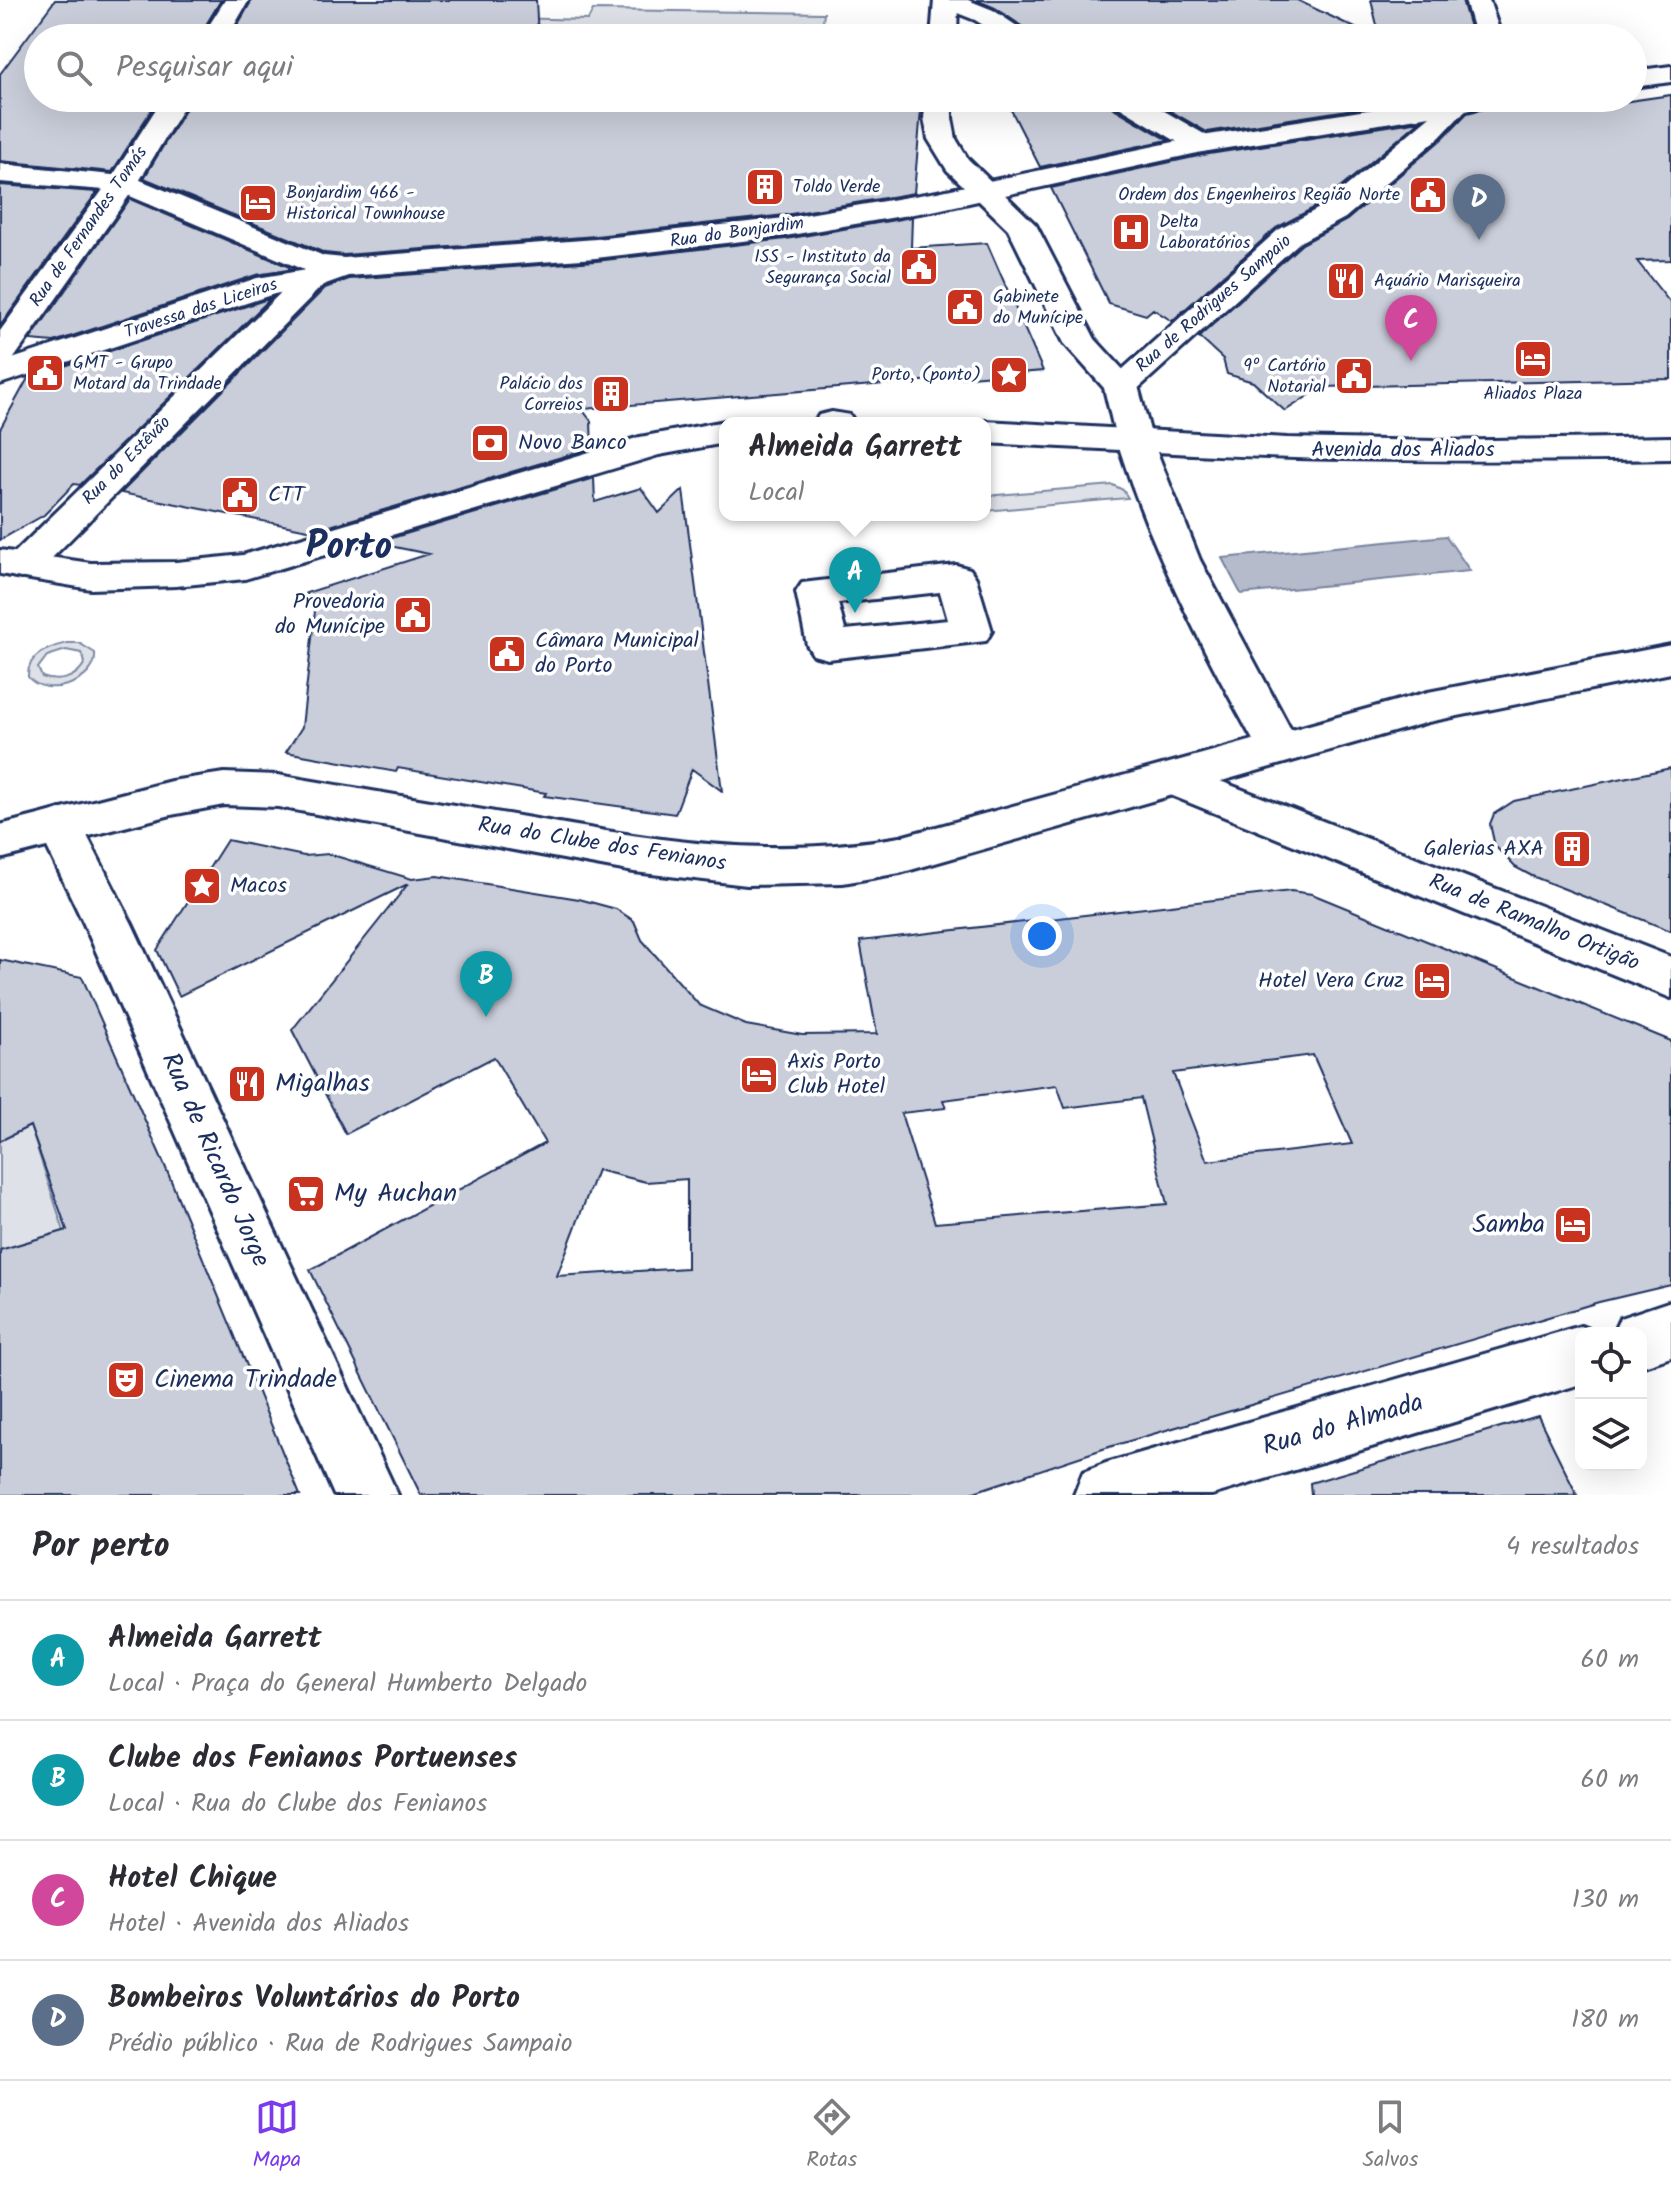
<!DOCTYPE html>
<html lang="pt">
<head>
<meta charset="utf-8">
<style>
	:root { --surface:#fff; --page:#f7f7f7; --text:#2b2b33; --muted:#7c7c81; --line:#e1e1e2; --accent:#7c3aed }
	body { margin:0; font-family:Kalam,sans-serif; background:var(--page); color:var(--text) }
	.controls { position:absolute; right:24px; bottom:24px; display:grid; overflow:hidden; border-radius:16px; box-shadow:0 8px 32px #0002 }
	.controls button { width:72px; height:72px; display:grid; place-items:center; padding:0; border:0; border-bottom:2px solid var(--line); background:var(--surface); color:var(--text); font:40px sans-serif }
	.you { position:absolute; left:1042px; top:936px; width:28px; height:28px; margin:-20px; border:6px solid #fff; border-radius:50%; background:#1a73e8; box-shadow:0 0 0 12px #1a73e833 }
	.badge { display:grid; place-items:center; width:52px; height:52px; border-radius:50%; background:var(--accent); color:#fff; font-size:26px; font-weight:700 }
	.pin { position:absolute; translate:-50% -66px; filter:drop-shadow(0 2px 4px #0008) }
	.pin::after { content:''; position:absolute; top:42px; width:28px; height:24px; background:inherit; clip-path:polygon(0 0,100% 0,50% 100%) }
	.popup { position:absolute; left:719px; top:417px; width:272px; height:104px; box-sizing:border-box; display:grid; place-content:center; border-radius:16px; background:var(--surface); filter:drop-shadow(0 2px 6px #0005); font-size:26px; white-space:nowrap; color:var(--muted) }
	.popup b { font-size:30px; color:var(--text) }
	.popup::after { content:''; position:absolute; left:50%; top:100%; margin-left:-16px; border:16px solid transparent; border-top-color:var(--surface) }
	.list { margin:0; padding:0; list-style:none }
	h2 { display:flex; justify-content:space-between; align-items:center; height:104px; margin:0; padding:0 32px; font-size:34px }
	h2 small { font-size:26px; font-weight:400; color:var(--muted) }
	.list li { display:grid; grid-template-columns:52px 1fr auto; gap:24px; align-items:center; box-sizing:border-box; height:120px; padding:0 32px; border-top:2px solid var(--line) }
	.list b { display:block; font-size:30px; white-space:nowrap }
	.list p { margin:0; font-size:26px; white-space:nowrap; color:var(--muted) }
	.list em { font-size:26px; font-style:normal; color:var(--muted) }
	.icon { flex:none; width:44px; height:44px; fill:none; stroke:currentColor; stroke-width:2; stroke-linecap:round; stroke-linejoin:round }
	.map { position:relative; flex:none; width:1671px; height:1495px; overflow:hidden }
	.search { position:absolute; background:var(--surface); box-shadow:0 8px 32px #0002; left:24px; right:24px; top:24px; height:88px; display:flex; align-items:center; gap:20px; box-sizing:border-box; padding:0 28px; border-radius:44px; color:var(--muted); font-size:30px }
	.sheet { height:584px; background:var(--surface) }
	nav { display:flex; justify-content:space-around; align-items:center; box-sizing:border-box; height:112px; border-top:2px solid var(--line); background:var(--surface); font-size:22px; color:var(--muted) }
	nav a { display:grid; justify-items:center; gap:4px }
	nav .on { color:var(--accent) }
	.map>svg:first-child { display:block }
</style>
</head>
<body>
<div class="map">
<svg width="1671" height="1495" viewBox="0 0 1671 1495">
	<rect width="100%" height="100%" fill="#fff"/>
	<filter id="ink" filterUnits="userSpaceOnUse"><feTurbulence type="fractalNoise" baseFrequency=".0125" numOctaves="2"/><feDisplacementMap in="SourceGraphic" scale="16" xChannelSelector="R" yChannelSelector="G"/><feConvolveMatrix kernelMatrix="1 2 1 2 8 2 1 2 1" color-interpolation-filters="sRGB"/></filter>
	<g filter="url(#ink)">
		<path fill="#dee1e7" stroke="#7c88a2" stroke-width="2" fill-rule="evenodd" d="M593,10L824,13L821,38H354L432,16L588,20Z
			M553,98H661L625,107L620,100L591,104L590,116L551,119L548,108Z
			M1113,485L1123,490L1128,498L985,511V496Z
			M67,643H79L95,653C98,683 45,699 28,677C27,654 48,648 67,643ZM66,650L81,653L85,662C77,679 58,683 42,677L38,668L47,656Z
			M30,1126L64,1231L0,1250V1141Z"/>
		<path fill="#b5bbca" stroke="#77839f" stroke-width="2" d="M1446,536L1470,571L1241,594L1222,558Z"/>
		<path fill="#caceda" stroke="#1b2f5e" stroke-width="2" fill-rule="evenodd" d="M55,0H221L198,38H38V98H159L112,172L0,161V74Z
			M252,0H536L538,38H230Z
			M976,0H1297L1376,38H1039L995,8Z
			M1371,0H1462L1473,38H1380Z
			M1671,95V260L1637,261L1671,304V379L1322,387L1285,411L1253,382L1227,374L1223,359L1199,337L1302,244L1347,220L1442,139L1467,113L1491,107L1497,98H1565L1567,110Z
			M192,98H540L541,110L661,98H922L914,193L785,215L596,236L344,255L325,253L144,178Z
			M1005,98H1107L1112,107L1168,140L1040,167Z
			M1148,98H1424L1207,132Z
			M1420,121L1321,204L1276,228L1172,321L1153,309L1146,315L1109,304L1051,188L1203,155Z
			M0,185L97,192L0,326Z
			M130,199L294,269L256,275L54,342L30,340Z
			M912,217L911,248L987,243L1043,371L582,409L591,421L592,448L313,531L121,493L325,288L349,279L596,261L786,239Z
			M271,298L80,485L74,484L44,515L0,540V429L28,378Z
			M594,478L595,502L641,488L659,513L683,490L722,791L692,769L675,814L544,796L546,793L398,768L396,772L286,752L302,727L315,611L306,593L429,554L375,543Z
			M1671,768V931L1532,876L1515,867L1495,846L1490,824L1494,814L1514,801Z
			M227,840L304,856L329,854L412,879L437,876L579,899L616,909L634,921L642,940L699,1005L746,1025L802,1035L877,1034L860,941L1291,891L1312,894L1671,1041V1285L1599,1302L1109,1447L965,1495H421L310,1270L545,1143L494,1057L346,1134L292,1030L408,884L179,996L157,950ZM1313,1055L1352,1144L1207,1161L1173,1073ZM1057,1085L1065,1108L1141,1098L1167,1204L935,1223L901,1113L946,1108L943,1100ZM597,1170L646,1182L687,1179V1268L557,1276Z
			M0,960L82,977L165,1166L300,1495H0V1250L67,1230L30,1126L0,1141Z
			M1538,1416L1577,1495H1311L1310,1483Z"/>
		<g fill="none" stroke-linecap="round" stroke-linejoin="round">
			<g stroke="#1b2f5e" stroke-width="6">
				<path id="pedestrian" d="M934,0H968L993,10L1035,38H1004L975,20L937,5Z
					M1671,66V82L1633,87V71Z
					M1110,98H1142L1211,138L1215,144L1211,150L1201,152L1191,150L1114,104Z
					M1450,98H1494L1490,104L1458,112L1448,110L1445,104Z
					M312,269L323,271L328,278L323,285L274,294L0,384V363L257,278Z
					M956,565L970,569L976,578L992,631L986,641L828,659L813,655L807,645L796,592L802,583ZM940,592L948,620L845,630L838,603Z"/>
			</g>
			<g stroke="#1b2f5e" stroke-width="6">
				<path id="minor" d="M1465,0H1489L1502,38H1476Z
					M1443,98L1475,100L1440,137L1345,218L1300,242L1133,393L1121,396L1109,393L1104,386L1278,230L1323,206L1430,116L1202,152L937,210L785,236L596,258L348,276L323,285L35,575L21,578L7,575L1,566L304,270L118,191L0,182V164L133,177L324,256L344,258L596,239L785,218L937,192L1202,136Z
					M1174,763L1671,957V998L1158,790L1152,779L1158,768Z
					M60,809L76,814L132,924L398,1495H334L84,924L37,826L44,814Z
					M1671,1301V1357L1641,1367V1333H1613L1620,1318Z
					M1581,1326L1598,1333H1581V1384L1212,1495H1074L1083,1472L1106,1463Z"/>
			</g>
			<g stroke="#1b2f5e" stroke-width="6">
				<path id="tertiary" d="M934,0H958L957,38H931Z
					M926,98H952V118L956,139L968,159L1036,225L1095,339L1138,386L1153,442L1148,450L1135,453L1122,450L1117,442L1104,388L1064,343L1008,229L947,170L928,139L924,118Z"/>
			</g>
			<g stroke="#1b2f5e" stroke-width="6">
				<path id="secondary" d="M225,0H249L227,38H201Z
					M163,98H189L138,183L12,361L0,364V331L110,180Z
					M832,412L850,415L855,423H814L819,415Z
					M725,421L732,423H725V443L659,455L245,579L176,586L91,589L0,574V550L91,563L176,562L243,555L640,437Z
					M985,421L1287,438L1436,441L1671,437V459C1499,462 1328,462 1157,452L1200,560L1291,730L1428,692L1671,645V673L1428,722L900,873L843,883L747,885L634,872L278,807L224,805L171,815L0,859V825L171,781L224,773L278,775C360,789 442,803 525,817C655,840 767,860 900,837L1253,740C1201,647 1153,552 1120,450L985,443V423H978Z"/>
			</g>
			<use href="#pedestrian" fill="#fff" fill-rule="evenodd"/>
			<use href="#minor" fill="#fff" fill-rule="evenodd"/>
			<use href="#tertiary" fill="#fff" fill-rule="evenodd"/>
			<use href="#secondary" fill="#fff" fill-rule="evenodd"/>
		</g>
	</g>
	<defs>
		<g id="building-square" transform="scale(2)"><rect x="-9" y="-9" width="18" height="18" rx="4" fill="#c8321e" stroke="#fff"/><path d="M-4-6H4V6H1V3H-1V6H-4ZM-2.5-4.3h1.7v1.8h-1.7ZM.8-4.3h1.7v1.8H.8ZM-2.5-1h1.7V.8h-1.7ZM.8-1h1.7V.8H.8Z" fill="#fff"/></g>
		<g id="civic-square" transform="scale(2)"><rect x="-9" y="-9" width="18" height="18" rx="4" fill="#c8321e" stroke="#fff"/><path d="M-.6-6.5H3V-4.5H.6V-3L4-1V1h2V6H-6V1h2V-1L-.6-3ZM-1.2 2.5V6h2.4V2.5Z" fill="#fff"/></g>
		<g id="hotel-square" transform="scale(2)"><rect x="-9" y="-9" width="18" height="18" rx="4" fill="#c8321e" stroke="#fff"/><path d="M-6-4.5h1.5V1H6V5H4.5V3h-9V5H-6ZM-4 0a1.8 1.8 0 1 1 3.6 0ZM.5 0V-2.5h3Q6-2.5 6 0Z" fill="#fff"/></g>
		<g id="hospital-square" transform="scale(2)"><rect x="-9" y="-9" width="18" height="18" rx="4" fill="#c8321e" stroke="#fff"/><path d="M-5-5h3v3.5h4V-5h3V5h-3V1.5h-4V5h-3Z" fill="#fff"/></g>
		<g id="restaurant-square" transform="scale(2)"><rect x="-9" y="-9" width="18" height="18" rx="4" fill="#c8321e" stroke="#fff"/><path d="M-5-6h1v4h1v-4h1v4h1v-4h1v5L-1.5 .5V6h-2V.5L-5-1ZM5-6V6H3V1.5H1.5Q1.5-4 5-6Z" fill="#fff"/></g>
		<g id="sight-square" transform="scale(2)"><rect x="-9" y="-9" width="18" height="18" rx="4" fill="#c8321e" stroke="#fff"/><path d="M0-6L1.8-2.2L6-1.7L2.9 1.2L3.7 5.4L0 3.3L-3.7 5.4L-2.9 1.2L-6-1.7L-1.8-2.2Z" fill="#fff"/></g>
		<g id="bank-square" transform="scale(2)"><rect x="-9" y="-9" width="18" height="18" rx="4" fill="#c8321e" stroke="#fff"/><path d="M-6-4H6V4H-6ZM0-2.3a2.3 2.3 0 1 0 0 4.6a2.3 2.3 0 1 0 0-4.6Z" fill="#fff"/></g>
		<g id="supermarket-square" transform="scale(2)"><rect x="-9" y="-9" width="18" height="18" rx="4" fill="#c8321e" stroke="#fff"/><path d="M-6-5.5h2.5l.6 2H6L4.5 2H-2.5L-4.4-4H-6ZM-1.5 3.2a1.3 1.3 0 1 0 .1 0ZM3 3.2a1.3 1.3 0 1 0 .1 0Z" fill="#fff"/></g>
		<g id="theatre-square" transform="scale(2)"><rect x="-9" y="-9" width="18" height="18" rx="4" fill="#c8321e" stroke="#fff"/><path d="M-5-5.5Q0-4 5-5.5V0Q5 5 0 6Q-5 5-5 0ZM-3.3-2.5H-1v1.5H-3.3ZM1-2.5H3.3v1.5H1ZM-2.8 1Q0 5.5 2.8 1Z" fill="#fff"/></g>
	</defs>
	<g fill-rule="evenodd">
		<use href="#building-square" x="765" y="187"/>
		<use href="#civic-square" x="1428" y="195"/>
		<use href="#hotel-square" x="258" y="203"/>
		<use href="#hospital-square" x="1131" y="232"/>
		<use href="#civic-square" x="919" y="267"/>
		<use href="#restaurant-square" x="1346" y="281"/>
		<use href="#civic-square" x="965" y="307"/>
		<use href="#hotel-square" x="1533" y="359"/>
		<use href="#civic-square" x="45" y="373"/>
		<use href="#sight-square" x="1009" y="375"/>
		<use href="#civic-square" x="1354" y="376"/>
		<use href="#building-square" x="611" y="394"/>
		<use href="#bank-square" x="490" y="443"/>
		<use href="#civic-square" x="240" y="495"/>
		<use href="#civic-square" x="413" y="615"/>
		<use href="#civic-square" x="507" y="654"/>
		<use href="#building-square" x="1572" y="849"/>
		<use href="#sight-square" x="202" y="886"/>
		<use href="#hotel-square" x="1432" y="981"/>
		<use href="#hotel-square" x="759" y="1075"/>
		<use href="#restaurant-square" x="247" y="1084"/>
		<use href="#supermarket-square" x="306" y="1194"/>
		<use href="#hotel-square" x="1573" y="1225"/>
		<use href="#theatre-square" x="126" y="1380"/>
	</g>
	<g text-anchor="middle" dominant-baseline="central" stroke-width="7" stroke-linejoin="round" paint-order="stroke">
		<g font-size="18" fill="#1b2f5e" stroke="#fff" text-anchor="start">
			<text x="793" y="187">Toldo Verde</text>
			<text x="286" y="193">Bonjardim 466 -<tspan x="286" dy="21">Historical Townhouse</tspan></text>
			<text x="1400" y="195" text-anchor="end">Ordem dos Engenheiros Região Norte</text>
			<text x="1159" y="222">Delta<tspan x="1159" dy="21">Laboratórios</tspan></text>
			<text x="891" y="257" text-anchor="end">ISS - Instituto da<tspan x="891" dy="21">Segurança Social</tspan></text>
			<text x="1374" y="281">Aquário Marisqueira</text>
			<text x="993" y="297">Gabinete<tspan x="993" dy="21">do Munícipe</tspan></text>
			<text x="73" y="363">GMT - Grupo<tspan x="73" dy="21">Motard da Trindade</tspan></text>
			<text x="1326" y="366" text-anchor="end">9º Cartório<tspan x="1326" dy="21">Notarial</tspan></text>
			<text x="981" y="375" text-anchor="end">Porto, (ponto)</text>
			<text x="583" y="384" text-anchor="end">Palácio dos<tspan x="583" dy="21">Correios</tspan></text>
			<text x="1533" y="394" text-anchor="middle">Aliados Plaza</text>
		</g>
		<g font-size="18" fill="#1b2f5e" stroke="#fff">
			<text transform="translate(89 227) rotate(-55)">Rua de Fernandes Tomás</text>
			<text transform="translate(737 233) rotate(-8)">Rua do Bonjardim</text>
			<text transform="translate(1214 304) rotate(-41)">Rua de Rodrigues Sampaio</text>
			<text transform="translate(201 309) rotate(-18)">Travessa das Liceiras</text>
			<text transform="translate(127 461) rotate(-45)">Rua do Estêvão</text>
		</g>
		<g font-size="22" fill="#1b2f5e" stroke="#fff" text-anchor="start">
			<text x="518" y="443">Novo Banco</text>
			<text x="268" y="495">CTT</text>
			<text x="385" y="602" text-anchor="end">Provedoria<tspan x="385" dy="25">do Munícipe</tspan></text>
			<text x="535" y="641">Câmara Municipal<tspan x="535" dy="25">do Porto</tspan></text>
			<text x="1544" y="849" text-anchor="end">Galerias AXA</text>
			<text x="230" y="886">Macos</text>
			<text x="1404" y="981" text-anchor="end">Hotel Vera Cruz</text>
			<text x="787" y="1062">Axis Porto<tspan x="787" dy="25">Club Hotel</tspan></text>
		</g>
		<g font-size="22" fill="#1b2f5e" stroke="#fff">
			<text x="1403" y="450">Avenida dos Aliados</text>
			<text transform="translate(602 845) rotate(9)">Rua do Clube dos Fenianos</text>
			<text transform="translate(1534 923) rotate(22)">Rua de Ramalho Ortigão</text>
		</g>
		<g font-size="26" fill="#1b2f5e" stroke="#fff" text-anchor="start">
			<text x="275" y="1084">Migalhas</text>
			<text x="334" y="1194">My Auchan</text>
			<text x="1545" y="1225" text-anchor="end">Samba</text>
			<text x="154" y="1380">Cinema Trindade</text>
		</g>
		<g font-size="26" fill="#1b2f5e" stroke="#fff">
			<text transform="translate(215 1160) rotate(66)">Rua de Ricardo Jorge</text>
			<text transform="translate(1343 1425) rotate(-16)">Rua do Almada</text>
		</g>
		<g font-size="38" font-weight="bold" fill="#1b2f5e" stroke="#fff">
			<text x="349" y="548">Porto</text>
		</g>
	</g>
</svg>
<div class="controls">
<button><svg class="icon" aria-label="locate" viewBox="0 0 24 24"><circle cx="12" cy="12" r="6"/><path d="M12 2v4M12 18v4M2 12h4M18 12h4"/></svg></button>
<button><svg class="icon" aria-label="layers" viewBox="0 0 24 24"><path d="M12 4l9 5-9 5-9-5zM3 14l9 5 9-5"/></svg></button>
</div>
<div class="you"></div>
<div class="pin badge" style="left:855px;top:613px;background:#0f9aa8">A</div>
<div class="popup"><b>Almeida Garrett</b>Local</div>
<div class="pin badge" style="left:486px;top:1017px;background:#0f9aa8">B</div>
<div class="pin badge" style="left:1411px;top:361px;background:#d1479c">C</div>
<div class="pin badge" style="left:1479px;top:240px;background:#5c6f8a">D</div>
<div class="search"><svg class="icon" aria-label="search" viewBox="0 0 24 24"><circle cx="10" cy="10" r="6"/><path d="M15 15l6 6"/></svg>Pesquisar aqui</div>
</div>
<section class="sheet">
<h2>Por perto<small>4 resultados</small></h2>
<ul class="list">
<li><span class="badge" style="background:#0f9aa8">A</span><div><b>Almeida Garrett</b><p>Local · Praça do General Humberto Delgado</p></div><em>60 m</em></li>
<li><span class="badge" style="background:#0f9aa8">B</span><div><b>Clube dos Fenianos Portuenses</b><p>Local · Rua do Clube dos Fenianos</p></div><em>60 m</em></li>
<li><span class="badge" style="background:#d1479c">C</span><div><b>Hotel Chique</b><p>Hotel · Avenida dos Aliados</p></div><em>130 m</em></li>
<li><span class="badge" style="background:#5c6f8a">D</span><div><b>Bombeiros Voluntários do Porto</b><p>Prédio público · Rua de Rodrigues Sampaio</p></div><em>180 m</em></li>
</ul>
</section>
<nav>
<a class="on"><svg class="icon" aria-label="map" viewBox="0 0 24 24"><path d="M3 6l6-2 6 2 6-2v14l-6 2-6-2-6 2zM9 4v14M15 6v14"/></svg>Mapa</a>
<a><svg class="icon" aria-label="directions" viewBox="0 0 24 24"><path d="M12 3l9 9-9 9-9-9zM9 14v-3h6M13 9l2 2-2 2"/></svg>Rotas</a>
<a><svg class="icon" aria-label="saved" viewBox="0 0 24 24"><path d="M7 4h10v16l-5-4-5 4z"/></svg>Salvos</a>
</nav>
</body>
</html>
